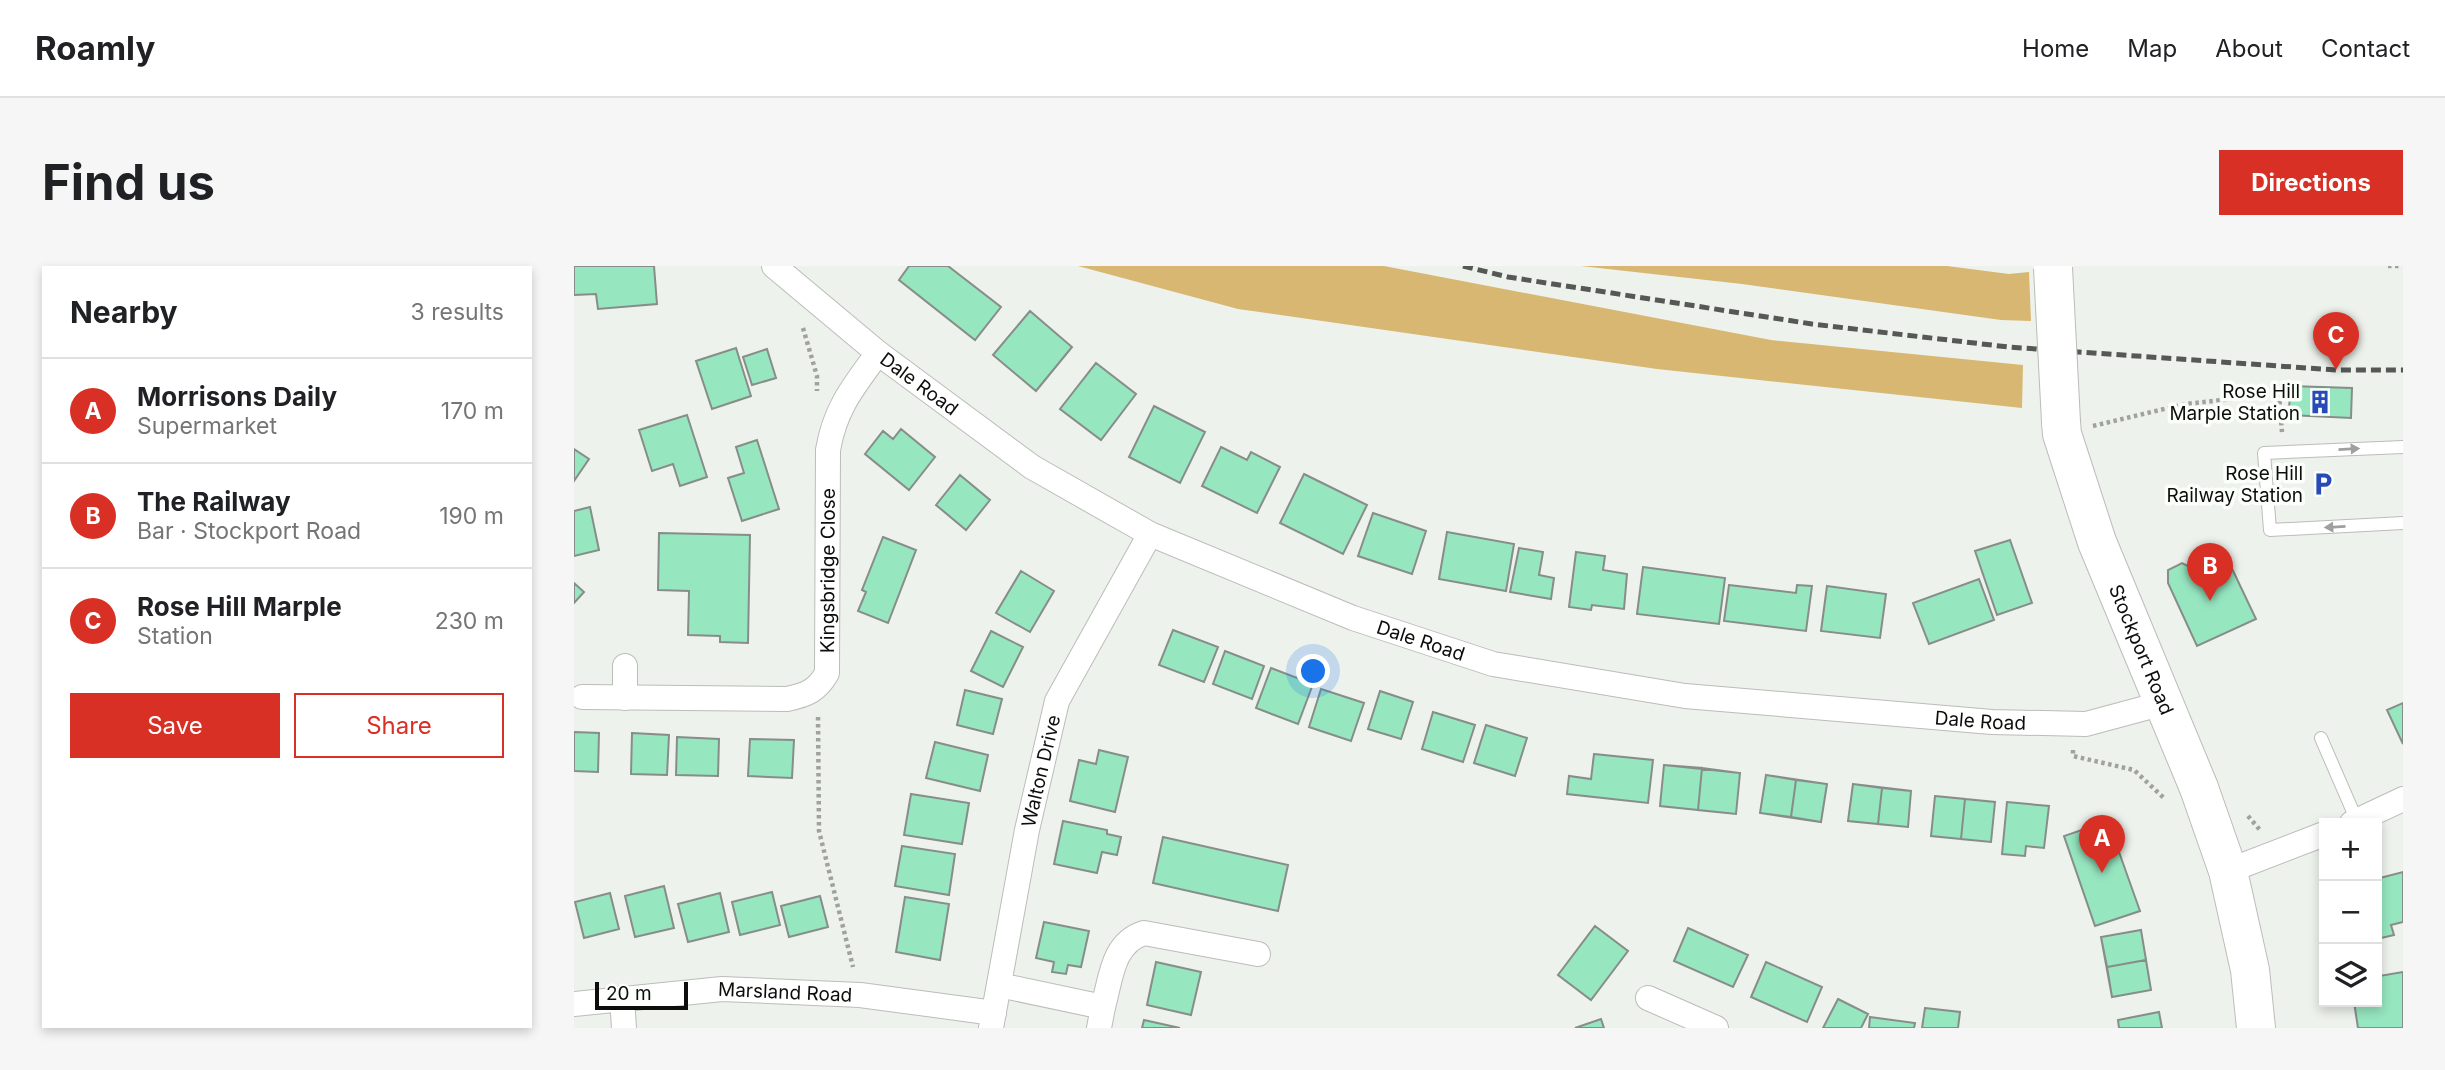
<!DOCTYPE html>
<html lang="en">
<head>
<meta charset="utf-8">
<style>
	:root { --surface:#fff; --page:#f6f6f6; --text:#202124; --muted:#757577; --line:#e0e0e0; --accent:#d93025 }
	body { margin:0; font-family:Inter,sans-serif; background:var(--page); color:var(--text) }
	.controls { position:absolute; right:21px; bottom:21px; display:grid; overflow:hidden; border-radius:0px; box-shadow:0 4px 10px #0003 }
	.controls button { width:63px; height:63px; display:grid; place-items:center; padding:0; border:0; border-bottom:2px solid var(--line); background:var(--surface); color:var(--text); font:35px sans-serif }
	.scale { position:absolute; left:21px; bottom:18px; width:93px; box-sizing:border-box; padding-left:7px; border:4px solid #0d0e0c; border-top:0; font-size:19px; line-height:24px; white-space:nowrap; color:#0d0e0c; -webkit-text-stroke:5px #fbfffa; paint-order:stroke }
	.you { position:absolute; left:740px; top:406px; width:24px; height:24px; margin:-18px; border:5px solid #fff; border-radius:50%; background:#1a73e8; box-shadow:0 0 0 10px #1a73e833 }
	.badge { display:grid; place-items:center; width:46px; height:46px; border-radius:50%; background:var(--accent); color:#fff; font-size:23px; font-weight:700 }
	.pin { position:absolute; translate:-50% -58px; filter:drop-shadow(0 2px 4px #0008) }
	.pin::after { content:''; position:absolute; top:37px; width:24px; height:21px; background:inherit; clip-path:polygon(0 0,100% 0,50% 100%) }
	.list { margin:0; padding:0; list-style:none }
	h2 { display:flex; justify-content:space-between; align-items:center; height:91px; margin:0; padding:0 28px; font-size:30px }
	h2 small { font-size:23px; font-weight:400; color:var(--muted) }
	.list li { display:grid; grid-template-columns:46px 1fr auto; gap:21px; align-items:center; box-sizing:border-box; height:105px; padding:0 28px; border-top:2px solid var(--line) }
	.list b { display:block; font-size:26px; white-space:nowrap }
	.list p { margin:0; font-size:23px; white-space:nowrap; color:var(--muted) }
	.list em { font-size:23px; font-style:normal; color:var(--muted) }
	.actions { display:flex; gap:14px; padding:21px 28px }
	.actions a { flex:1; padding:16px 0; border:2px solid var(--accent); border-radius:0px; text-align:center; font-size:24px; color:var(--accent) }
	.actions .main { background:var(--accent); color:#fff }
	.icon { flex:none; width:38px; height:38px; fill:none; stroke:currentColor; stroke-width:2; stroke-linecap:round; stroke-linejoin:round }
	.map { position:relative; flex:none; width:1829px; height:762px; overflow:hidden; border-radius:0px }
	header { display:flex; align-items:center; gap:42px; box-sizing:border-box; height:98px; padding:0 35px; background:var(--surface); border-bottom:2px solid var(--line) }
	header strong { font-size:33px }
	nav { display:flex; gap:38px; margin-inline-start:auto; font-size:24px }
	.intro { display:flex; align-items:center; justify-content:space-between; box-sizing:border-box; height:168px; padding:0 42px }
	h1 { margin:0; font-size:49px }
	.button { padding:18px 32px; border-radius:0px; background:var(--accent); color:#fff; font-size:24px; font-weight:700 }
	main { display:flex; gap:42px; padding:0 42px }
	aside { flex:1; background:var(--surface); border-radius:0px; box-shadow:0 4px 10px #0003 }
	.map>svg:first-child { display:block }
</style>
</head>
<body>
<header>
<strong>Roamly</strong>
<nav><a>Home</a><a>Map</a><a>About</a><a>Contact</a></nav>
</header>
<div class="intro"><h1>Find us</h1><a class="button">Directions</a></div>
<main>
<aside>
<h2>Nearby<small>3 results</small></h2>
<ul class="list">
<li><span class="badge">A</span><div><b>Morrisons Daily</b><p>Supermarket</p></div><em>170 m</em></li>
<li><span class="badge">B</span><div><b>The Railway</b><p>Bar · Stockport Road</p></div><em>190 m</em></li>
<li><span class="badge">C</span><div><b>Rose Hill Marple</b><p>Station</p></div><em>230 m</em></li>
</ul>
<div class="actions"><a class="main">Save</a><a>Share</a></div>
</aside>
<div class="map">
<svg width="1829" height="762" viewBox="0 0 1829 762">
	<rect width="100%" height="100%" fill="#eef2ec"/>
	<path fill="#d8b772" d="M504,0H810L1197,74L1449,99L1448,142L1083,103L664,43Z
		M1007,0H1373L1435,8L1455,6L1457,55L1427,54L1168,18Z"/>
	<path fill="#96e6c0" stroke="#878d89" stroke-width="2" d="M0,0H80L83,38L24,43L22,28L0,29Z
		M335,0H374L427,41L401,74L325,14Z
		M456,45L498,81L462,125L419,89Z
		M162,82L177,130L138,143L122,95Z
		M193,83L202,112L178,119L169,91Z
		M522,97L562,128L527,174L486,143Z
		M1716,120L1778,122L1777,152L1715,149Z
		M580,140L631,166L606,217L555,191Z
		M113,149L133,211L106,220L99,198L78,205L65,164Z
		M327,163L361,191L335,224L291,188L309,165L319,173Z
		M183,174L205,243L168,255L154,212L170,207L162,181Z
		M647,181L673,194L677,186L706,201L683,247L628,220Z
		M0,183L15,193L0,215Z
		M730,208L793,239L769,288L706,257Z
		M386,209L416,234L392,264L362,239Z
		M16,241L25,284L0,290V245Z
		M799,247L852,265L838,308L784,290Z
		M873,266L940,278L932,325L865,313Z
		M85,267L176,269L174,377L146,376V370L114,369L115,325L84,324Z
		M309,271L342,284L314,357L284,345L292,326L288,324Z
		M1436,274L1458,337L1423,349L1401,285Z
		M945,282L969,286L965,309L980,312L977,333L936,326Z
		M1002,286L1031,290L1029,304L1053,308L1050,343L1018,339L1017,344L995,341Z
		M1652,290L1682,353L1623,380L1594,317V304L1608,297L1622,304Z
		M1069,301L1151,312L1145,358L1063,348Z
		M447,305L480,325L456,366L422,347Z
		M1405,313L1420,354L1355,378L1339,337Z
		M0,317L10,326L0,337Z
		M1155,319L1222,327L1223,319L1238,320L1232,365L1150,355Z
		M1253,320L1312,328L1306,372L1247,365Z
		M599,364L644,381L630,416L585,399Z
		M417,365L449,381L429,421L397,405Z
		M651,385L690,400L678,433L639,418Z
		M697,402L739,418L724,458L682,442Z
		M747,423L790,437L777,475L735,461Z
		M391,424L428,433L419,468L383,459Z
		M806,425L839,436L827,473L794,463Z
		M1829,437V478L1813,444Z
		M859,446L901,459L889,496L848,483Z
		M912,459L953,472L941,510L900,497Z
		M0,466L25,467L24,506L0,505Z
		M58,467L95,469L93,509L57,508Z
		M103,471L145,473L144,510L102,509Z
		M176,473L220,474L218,512L174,510Z
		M361,476L414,489L406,525L352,512Z
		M525,484L554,491L541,546L496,535L505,494L522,498Z
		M1020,488L1079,494L1074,537L993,528L995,510L1017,513Z
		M1090,499L1166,507L1162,548L1086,540Z
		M1090,499L1128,502L1124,544L1086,540Z
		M1128,502L1166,507L1162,548L1124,544Z
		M1192,509L1253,518L1247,556L1186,547Z
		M1192,509L1222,514L1217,551L1186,547Z
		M1222,514L1253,518L1247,556L1217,551Z
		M1279,518L1337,525L1334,561L1274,555Z
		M1279,518L1308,522L1304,558L1274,555Z
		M1308,522L1337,525L1334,561L1304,558Z
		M337,528L395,537L388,578L330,569Z
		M1361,530L1421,536L1417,576L1357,570Z
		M1361,530L1391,533L1387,573L1357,570Z
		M1391,533L1421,536L1417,576L1387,573Z
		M1433,536L1475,540L1470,582L1452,580L1451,590L1428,588Z
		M489,555L533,564V568L547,571L543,589L528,586L523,607L480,598Z
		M1534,555L1566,645L1521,660L1490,570Z
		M589,571L714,599L704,645L579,617Z
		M328,580L381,588L375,629L321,620Z
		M1803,603L1806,612L1829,606V656L1817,659L1820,669L1803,673Z
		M90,620L100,662L61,671L51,630Z
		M198,626L206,659L166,669L158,636Z
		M36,627L45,663L10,672L1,636Z
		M146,627L155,666L114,676L104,638Z
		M246,630L254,661L215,671L207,640Z
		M331,631L375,638L366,694L322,686Z
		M470,656L515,665L507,701L494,699L492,708L478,706L480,696L462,692Z
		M1021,660L1054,685L1017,734L984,709Z
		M1114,662L1174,689L1159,721L1100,695Z
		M1567,664L1577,724L1538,731L1527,671Z
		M1567,664L1572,694L1533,701L1527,671Z
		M1572,694L1577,724L1538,731L1533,701Z
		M582,696L627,706L617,749L573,739Z
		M1192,696L1248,721L1233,756L1177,731Z
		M1829,706V762H1784L1780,736H1803L1805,710Z
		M1264,733L1294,748L1287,762H1249Z
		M1351,742L1386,746L1384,762H1348Z
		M1585,746L1588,762H1545L1544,754Z
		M1585,746L1588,762H1545L1544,754Z
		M1296,751L1341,757L1340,762H1295Z
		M1027,753L1030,762H1001Z
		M570,754L606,762H568Z"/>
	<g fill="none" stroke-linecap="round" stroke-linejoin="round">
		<g stroke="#babdb8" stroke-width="14">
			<path id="lane" d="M1829,181L1690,187L1696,264L1829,257
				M1747,472L1783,555"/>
		</g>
		<g stroke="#babdb8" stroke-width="26">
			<g id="street">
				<path id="s1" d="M200,0L304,87L458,201L576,268L779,352L919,398L1111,430L1418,456L1512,458L1590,437"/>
				<path id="s2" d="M8,431L213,433C232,429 243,425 253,407L254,184C261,142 280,120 304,87"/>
				<path d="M51,432V400"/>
				<path d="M1778,557L1829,533"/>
				<path d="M1654,605L1750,568"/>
				<path d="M425,719L529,741C537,713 538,677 570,667L684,688"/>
				<path d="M48,732L50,762"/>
				<path d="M1074,732L1142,762"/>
				<path id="s3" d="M0,738L148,723L286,729L420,747"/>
				<path id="s4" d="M417,762L453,564L483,435L576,268"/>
				<path d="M525,762L529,741"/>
			</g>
		</g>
		<g stroke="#babdb8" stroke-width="40">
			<g id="primary">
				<path id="s5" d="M1487,156L1488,168L1523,276L1625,522L1654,605L1676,704L1682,762"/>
			</g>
		</g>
		<path stroke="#9fa29d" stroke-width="4.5" stroke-dasharray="3.5 3.5" stroke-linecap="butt" d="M1814,0H1827
			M229,62L243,110V125
			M1705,128L1708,166
			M1519,160L1611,138L1705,128L1704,117
			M244,451L245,565L279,701
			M1499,484V490L1560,504L1591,533
			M1674,550L1686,564"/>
		<use href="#lane" stroke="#fff" stroke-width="12"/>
		<use href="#street" stroke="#fff" stroke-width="24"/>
		<use href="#primary" stroke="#fff" stroke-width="38"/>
		<path stroke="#565855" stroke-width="5" stroke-dasharray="10 5" stroke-linecap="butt" d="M889,0L934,11L1238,58L1434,81L1762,104H1829"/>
		<g stroke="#babdb8" stroke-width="40" stroke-linecap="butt">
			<path id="primary-bridge" d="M1479,2L1487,156"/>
		</g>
		<use href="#primary-bridge" stroke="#fff" stroke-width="38"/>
	</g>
	<defs><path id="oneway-solid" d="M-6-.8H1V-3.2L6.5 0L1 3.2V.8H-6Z" transform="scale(1.75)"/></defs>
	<g fill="#9e9f9e">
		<use href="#oneway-solid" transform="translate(1775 183) rotate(-3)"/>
		<use href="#oneway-solid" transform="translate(1761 261) rotate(177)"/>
	</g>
	<defs>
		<g id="building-bare" transform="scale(1.89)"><path d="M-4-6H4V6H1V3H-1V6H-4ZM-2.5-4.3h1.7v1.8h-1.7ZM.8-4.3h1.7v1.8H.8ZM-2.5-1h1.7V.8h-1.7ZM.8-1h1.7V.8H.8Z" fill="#284ab9" stroke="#fbfffa" stroke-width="2.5" paint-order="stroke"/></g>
		<g id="parking-bare" transform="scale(1.89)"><path d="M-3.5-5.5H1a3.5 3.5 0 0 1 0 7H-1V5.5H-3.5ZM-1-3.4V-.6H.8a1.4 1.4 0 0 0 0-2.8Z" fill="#284ab9" stroke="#fbfffa" stroke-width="2.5" paint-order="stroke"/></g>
	</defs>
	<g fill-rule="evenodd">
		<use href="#building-bare" x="1746" y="136"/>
		<use href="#parking-bare" x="1749" y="218"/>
	</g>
	<g text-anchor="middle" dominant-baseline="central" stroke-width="7" stroke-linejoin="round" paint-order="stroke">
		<g font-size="19" fill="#0d0e0c" stroke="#fbfffa">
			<text stroke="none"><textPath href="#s1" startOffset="187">Dale Road</textPath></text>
			<text stroke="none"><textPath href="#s2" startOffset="357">Kingsbridge Close</textPath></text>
			<text stroke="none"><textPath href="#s1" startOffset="754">Dale Road</textPath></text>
			<text stroke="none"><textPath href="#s5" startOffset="242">Stockport Road</textPath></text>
			<text stroke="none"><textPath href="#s1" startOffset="1321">Dale Road</textPath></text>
			<text stroke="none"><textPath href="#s4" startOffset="262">Walton Drive</textPath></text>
			<text stroke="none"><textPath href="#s3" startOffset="212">Marsland Road</textPath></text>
		</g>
		<g font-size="19" fill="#0d0e0c" stroke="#fbfffa" text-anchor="end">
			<text x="1726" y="125">Rose Hill<tspan x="1726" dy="22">Marple Station</tspan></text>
			<text x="1729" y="207">Rose Hill<tspan x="1729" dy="22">Railway Station</tspan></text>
		</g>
	</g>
</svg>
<div class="controls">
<button>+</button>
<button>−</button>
<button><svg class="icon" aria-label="layers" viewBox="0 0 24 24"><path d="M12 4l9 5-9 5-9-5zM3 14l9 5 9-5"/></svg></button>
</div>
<div class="scale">20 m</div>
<div class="you"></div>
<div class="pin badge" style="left:1528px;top:607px">A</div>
<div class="pin badge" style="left:1636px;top:335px">B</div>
<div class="pin badge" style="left:1762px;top:104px">C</div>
</div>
</main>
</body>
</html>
